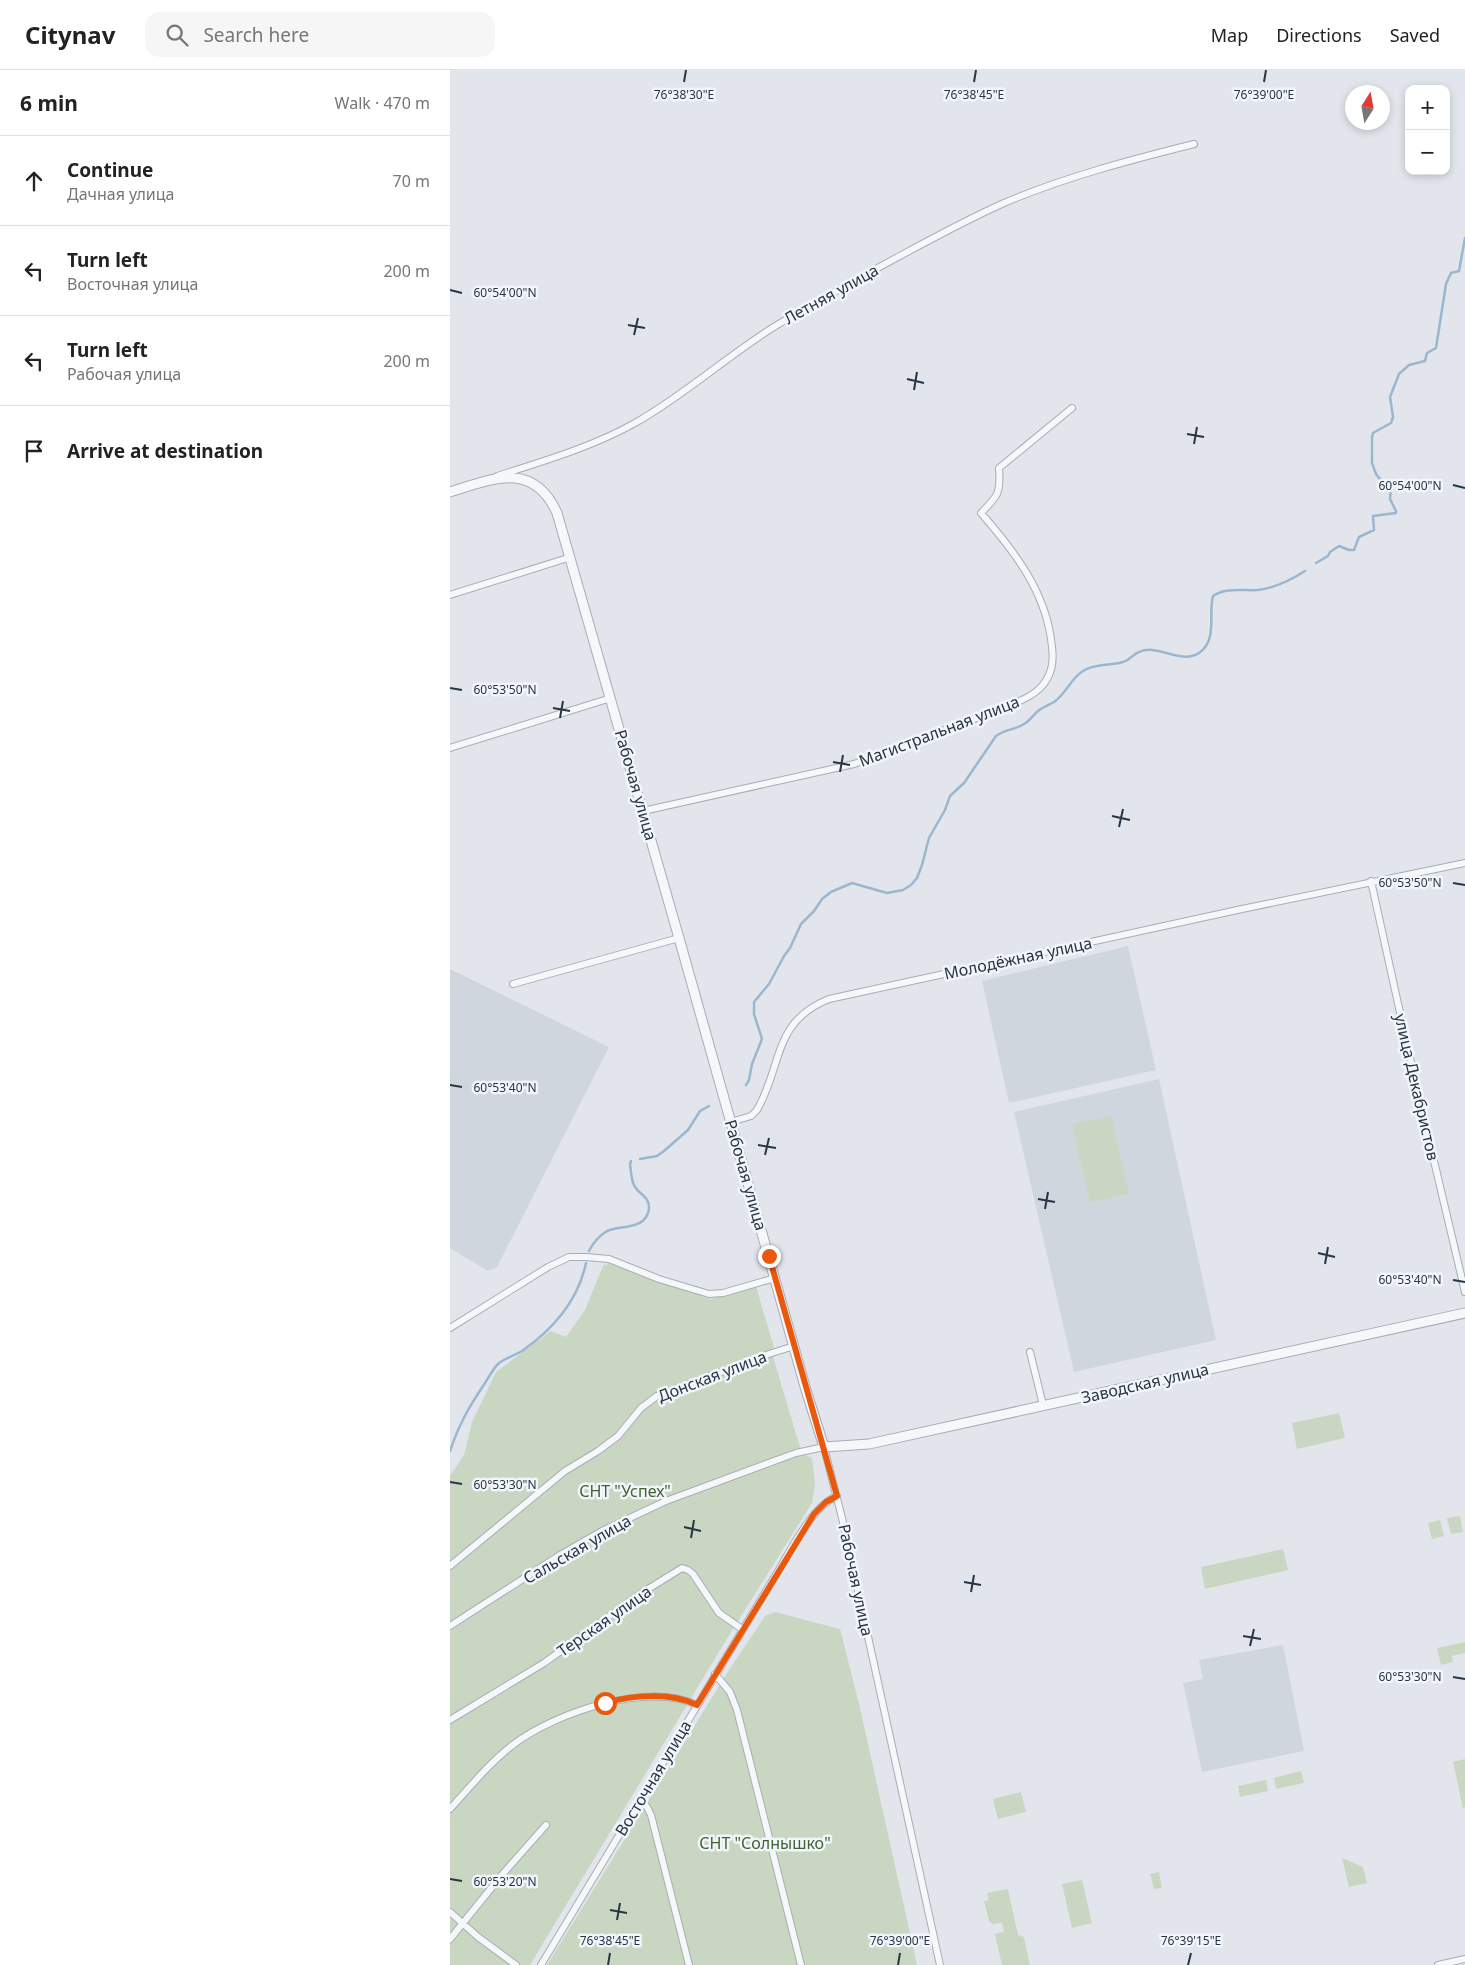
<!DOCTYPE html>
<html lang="en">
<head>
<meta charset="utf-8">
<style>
	:root { --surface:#fff; --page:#f6f6f6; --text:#222; --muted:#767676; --line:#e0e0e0 }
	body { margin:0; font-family:"Noto Sans",sans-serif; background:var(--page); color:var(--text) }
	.controls { position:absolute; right:15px; top:15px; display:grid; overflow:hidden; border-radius:10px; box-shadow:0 2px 8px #0003 }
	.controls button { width:45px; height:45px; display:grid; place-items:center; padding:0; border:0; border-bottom:1px solid var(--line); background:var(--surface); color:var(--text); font:25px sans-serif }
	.compass { position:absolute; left:895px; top:15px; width:45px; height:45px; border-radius:50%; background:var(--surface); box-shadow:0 2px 8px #0003; rotate:11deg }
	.stop { position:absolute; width:15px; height:15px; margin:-11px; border:4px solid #ea580c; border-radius:50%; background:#fff }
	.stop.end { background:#ea580c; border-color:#fff; box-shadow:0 1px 5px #0008 }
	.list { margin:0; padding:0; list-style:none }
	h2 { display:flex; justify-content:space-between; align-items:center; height:65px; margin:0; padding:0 20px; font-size:21px }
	h2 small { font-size:16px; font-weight:400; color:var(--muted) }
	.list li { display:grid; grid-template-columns:32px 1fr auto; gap:15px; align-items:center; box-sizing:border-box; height:90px; padding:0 20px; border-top:1px solid var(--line) }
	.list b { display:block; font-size:19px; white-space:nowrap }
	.list p { margin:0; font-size:16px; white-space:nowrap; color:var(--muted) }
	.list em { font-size:16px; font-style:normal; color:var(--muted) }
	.icon { flex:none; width:28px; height:28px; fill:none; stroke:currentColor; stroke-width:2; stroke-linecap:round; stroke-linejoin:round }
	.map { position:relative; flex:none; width:1015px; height:1895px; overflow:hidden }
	header { display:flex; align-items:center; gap:30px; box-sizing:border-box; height:70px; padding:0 25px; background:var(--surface); border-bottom:1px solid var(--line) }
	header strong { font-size:24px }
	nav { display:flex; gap:28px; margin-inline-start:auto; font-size:18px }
	.search { width:350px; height:45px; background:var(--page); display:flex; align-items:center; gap:12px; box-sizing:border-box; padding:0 18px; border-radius:15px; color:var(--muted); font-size:19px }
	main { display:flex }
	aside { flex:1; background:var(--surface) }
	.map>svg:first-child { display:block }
</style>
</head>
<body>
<header>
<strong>Citynav</strong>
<div class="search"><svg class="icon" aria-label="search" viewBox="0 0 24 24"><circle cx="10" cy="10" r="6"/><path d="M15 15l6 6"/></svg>Search here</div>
<nav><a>Map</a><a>Directions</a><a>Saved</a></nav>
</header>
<main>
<aside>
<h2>6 min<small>Walk · 470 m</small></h2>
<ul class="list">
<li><svg class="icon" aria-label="ahead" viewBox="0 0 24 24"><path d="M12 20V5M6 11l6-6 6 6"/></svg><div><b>Continue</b><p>Дачная улица</p></div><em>70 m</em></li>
<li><svg class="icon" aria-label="left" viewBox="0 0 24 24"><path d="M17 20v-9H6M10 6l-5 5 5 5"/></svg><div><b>Turn left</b><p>Восточная улица</p></div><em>200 m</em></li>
<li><svg class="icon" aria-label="left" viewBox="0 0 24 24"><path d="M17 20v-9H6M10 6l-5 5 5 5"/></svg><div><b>Turn left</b><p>Рабочая улица</p></div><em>200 m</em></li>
<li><svg class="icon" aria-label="arrive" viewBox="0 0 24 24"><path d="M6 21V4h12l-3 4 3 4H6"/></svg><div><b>Arrive at destination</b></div></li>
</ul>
</aside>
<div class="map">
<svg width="1015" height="1895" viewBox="0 0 1015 1895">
	<rect width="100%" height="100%" fill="#e2e6ec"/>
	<path fill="#d0d6de" d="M678,876L706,1000L559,1033L532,911Z
		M0,899L159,977L47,1197L38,1201L0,1178Z
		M709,1009L766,1270L624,1302L564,1042Z
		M833,1575L854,1681L752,1702L733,1613L753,1609L749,1590Z"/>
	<path fill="#c9d6c2" d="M661,1046L679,1124L640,1132L622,1054Z
		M160,1193L207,1211L261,1229L306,1216L324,1278L321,1280L352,1384L362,1388L365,1414L362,1433L278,1567L80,1895H0V1406L14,1385L22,1352L46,1302L101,1261L116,1267L135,1240L153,1196Z
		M889,1343L895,1368L847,1379L842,1353Z
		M1010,1446L1013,1462L1001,1464L997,1448Z
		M990,1450L994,1466L982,1469L978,1453Z
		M833,1479L838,1500L755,1519L751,1497Z
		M325,1542L390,1559L410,1638L467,1895H97L279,1600L315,1546Z
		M1015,1572V1583L1002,1586L1003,1592L991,1595L987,1578Z
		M1015,1689V1737L1013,1738L1003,1692Z
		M851,1701L854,1713L826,1719L824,1708Z
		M816,1710L818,1721L790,1727L788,1716Z
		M571,1722L576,1742L548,1749L543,1729Z
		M892,1788L913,1797L917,1813L899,1817Z
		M709,1802L712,1818L704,1819L700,1804Z
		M632,1810L642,1853L622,1858L612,1814Z
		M558,1819L568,1865L574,1867L580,1895H552L545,1864L554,1862L552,1853L543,1854L539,1851L534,1831L539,1830L537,1823Z"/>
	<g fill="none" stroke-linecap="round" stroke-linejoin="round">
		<path stroke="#9ab7cf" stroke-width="2.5" d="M866,493L878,486L880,482L889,476L899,480H904L909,467L924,460L923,446L946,443V441L940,429L941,415L930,409L926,404L922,393V367L923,363L941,353L943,347L940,327L949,304L959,295L975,291L977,283L986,278L996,214L1001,203L1009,201L1015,168
			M296,1015L299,1010L302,994L312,969L304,944V932L319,914L334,886L340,878L351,854L364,841L372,829L381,822L402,813L437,823L453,820L461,815L467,808L472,795L479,768L495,740L500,726L514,713L546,666C555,659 565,660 574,654C580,651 583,645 588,641C593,637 599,635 604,632C616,624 621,608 633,601C646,593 660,596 673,592C680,590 683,584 689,582C707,573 730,595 749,583C768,570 758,543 763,526C776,517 792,521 808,520C824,518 841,510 855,501
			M190,1089L207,1086L214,1081L238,1060L250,1041L259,1036
			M139,1181C143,1173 149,1166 157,1161C171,1155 196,1160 199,1139C200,1127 190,1125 185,1117C181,1111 181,1101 180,1094L181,1091
			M0,1381C9,1354 19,1337 35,1313C39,1307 43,1299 48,1294C55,1288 64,1286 72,1281C102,1260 128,1231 136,1193"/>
		<g stroke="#a6adb7" stroke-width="8">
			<path id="minor" d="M47,406C94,391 142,377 185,353C235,325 278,285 327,255C358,236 390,219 422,201C465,178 509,153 554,133C615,107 680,90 744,74
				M0,525L121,487
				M0,678L161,628
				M193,741L404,694L556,637C567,632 580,628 589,619C601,608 604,592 602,577C597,523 565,482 531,443C548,426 551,423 549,398L622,338
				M921,811L964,1006L1015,1222
				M63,914L229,868
				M281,1052L301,1046L307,1040C333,995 322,952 379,929L792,839L1015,793
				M0,1258L98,1197L119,1187H136L159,1189L209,1209L259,1224L273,1223L325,1208
				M580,1282L593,1335
				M0,1496L115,1401L148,1381L168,1366L191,1338L207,1326L319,1284L344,1276
				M0,1556L110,1485L152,1461L216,1431L346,1383L374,1377L392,1448L490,1895
				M265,1604L280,1622L287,1640L351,1895
				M0,1650L94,1593L190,1524L232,1498L238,1500L243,1504L269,1543L292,1559
				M190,1731L197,1737L201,1745L239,1895
				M0,1739C20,1717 40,1692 64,1674C105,1643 198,1611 247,1635
				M0,1842L28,1867L66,1895
				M0,1869L51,1806L96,1755
				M91,1895L327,1503C341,1480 362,1436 387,1426
				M988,1895L1015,1889"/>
		</g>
		<g stroke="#a6adb7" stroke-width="11">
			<path id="tertiary" d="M0,422C43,408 84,391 107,443L229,868L356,1320L374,1377L419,1374L1015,1243"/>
		</g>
		<use href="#minor" stroke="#f5f7f9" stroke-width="6"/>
		<use href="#tertiary" stroke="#f5f7f9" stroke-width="9"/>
	</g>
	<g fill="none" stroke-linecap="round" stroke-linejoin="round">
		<path stroke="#ea580c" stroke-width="6" d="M155,1633C183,1625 220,1622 247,1635L364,1444L376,1432L387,1426L319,1186"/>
	</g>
	<path fill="none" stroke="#283545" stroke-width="2" d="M234,12L236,0M524,12L526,0M814,12L816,0M0,220L12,223M178,255L195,258M184,265L188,248M457,309L474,313M464,320L467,302M737,364L754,367M744,374L747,357M1003,415L1015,418M0,618L12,620M103,638L120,641M110,648L113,631M383,692L400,695M390,702L393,685M662,746L680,750M669,757L673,739M1003,813L1015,815M0,1015L12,1017M308,1075L326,1078M315,1085L319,1068M588,1129L605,1132M595,1139L598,1122M868,1183L885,1187M875,1194L878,1177M1003,1210L1015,1212M0,1412L12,1414M234,1457L251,1461M241,1468L244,1450M514,1512L531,1515M521,1522L524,1505M793,1566L811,1569M800,1576L804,1559M1003,1607L1015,1609M0,1809L12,1811M160,1840L177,1843M167,1850L170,1833M158,1895L160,1883M448,1895L450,1883M738,1895L741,1883"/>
	<g text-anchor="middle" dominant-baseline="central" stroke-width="5" stroke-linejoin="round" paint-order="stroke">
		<g font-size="16" fill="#283545" stroke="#f2f5f9">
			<text transform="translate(381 224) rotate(-29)">Летняя улица</text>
			<text transform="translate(489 661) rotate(-21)">Магистральная улица</text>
			<text transform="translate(186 715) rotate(74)">Рабочая улица</text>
			<text transform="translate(568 888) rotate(-12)">Молодёжная улица</text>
			<text transform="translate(967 1017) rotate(77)">улица Декабристов</text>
			<text transform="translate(296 1105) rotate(74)">Рабочая улица</text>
			<text transform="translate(262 1306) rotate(-21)">Донская улица</text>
			<text transform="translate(695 1313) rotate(-13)">Заводская улица</text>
			<text transform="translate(127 1479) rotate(-30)">Сальская улица</text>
			<text transform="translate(406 1510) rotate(78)">Рабочая улица</text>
			<text transform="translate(154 1551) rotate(-35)">Терская улица</text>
			<text transform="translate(203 1708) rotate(-59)">Восточная улица</text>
		</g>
		<g font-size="16" fill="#406334" stroke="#f2f5f9">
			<text x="175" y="1421">СНТ "Успех"</text>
			<text x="315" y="1773">СНТ "Солнышко"</text>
		</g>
	</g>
	<g font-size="12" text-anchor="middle" fill="#283545" stroke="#f2f5f9" stroke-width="5" stroke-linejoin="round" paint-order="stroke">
		<text x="234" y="29">76°38'30"E</text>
		<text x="524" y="29">76°38'45"E</text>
		<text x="814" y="29">76°39'00"E</text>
		<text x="55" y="227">60°54'00"N</text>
		<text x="960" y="420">60°54'00"N</text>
		<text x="55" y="624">60°53'50"N</text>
		<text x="960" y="817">60°53'50"N</text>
		<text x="55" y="1022">60°53'40"N</text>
		<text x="960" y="1214">60°53'40"N</text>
		<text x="55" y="1419">60°53'30"N</text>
		<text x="960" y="1611">60°53'30"N</text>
		<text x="55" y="1816">60°53'20"N</text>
		<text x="160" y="1875">76°38'45"E</text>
		<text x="450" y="1875">76°39'00"E</text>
		<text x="741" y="1875">76°39'15"E</text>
	</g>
</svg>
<div class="controls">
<button>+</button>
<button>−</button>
</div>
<svg class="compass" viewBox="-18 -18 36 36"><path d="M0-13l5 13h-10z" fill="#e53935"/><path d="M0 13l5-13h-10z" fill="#767676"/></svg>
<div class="stop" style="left:155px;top:1633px"></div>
<div class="stop end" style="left:319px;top:1186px"></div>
</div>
</main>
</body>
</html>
